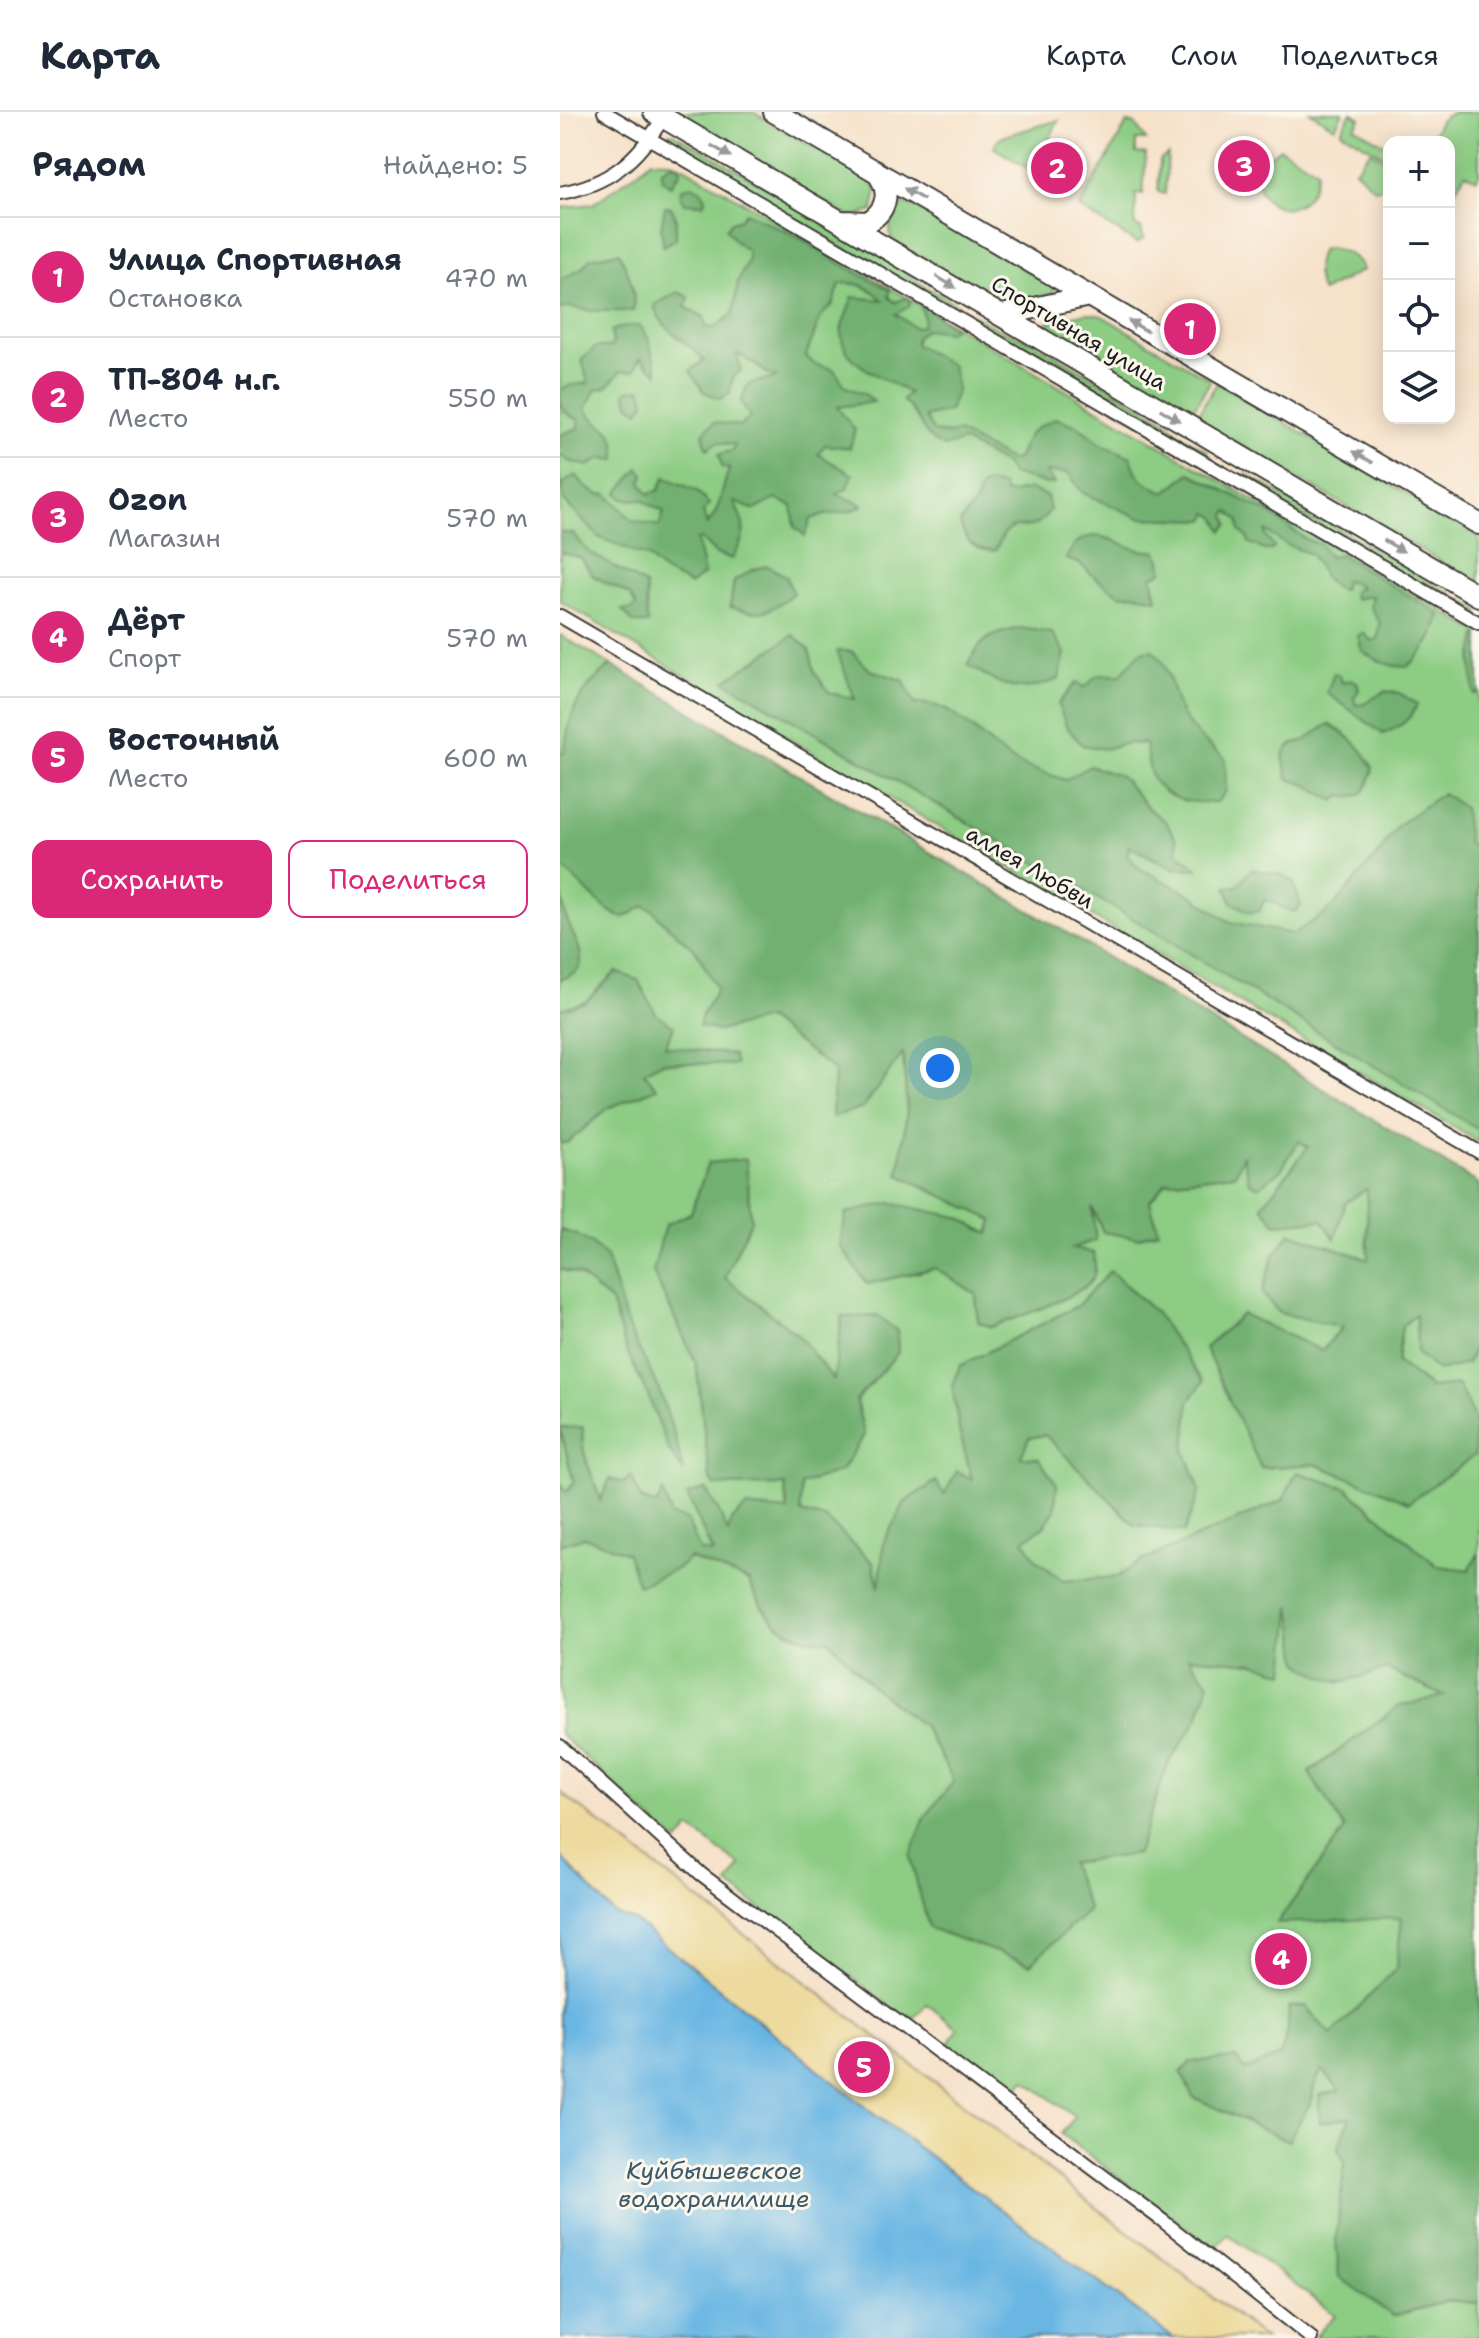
<!DOCTYPE html>
<html lang="ru">
<head>
<meta charset="utf-8">
<style>
	:root { --surface:#fff; --page:#f6f6f7; --text:#1f2937; --muted:#747a83; --line:#e0e1e3; --accent:#db2777 }
	body { margin:0; font-family:"Shantell Sans",sans-serif; background:var(--page); color:var(--text) }
	.controls { position:absolute; right:24px; top:24px; display:grid; overflow:hidden; border-radius:16px; box-shadow:0 4px 20px #0003 }
	.controls button { width:72px; height:72px; display:grid; place-items:center; padding:0; border:0; border-bottom:2px solid var(--line); background:var(--surface); color:var(--text); font:40px sans-serif }
	.you { position:absolute; left:380px; top:956px; width:28px; height:28px; margin:-20px; border:6px solid #fff; border-radius:50%; background:#1a73e8; box-shadow:0 0 0 12px #1a73e833 }
	.badge { display:grid; place-items:center; width:52px; height:52px; border-radius:50%; background:var(--accent); color:#fff; font-size:26px; font-weight:700 }
	.pin { position:absolute; translate:-50% -50%; border:4px solid #fff; box-shadow:0 2px 8px #0006 }
	.list { margin:0; padding:0; list-style:none }
	h2 { display:flex; justify-content:space-between; align-items:center; height:104px; margin:0; padding:0 32px; font-size:34px }
	h2 small { font-size:26px; font-weight:400; color:var(--muted) }
	.list li { display:grid; grid-template-columns:52px 1fr auto; gap:24px; align-items:center; box-sizing:border-box; height:120px; padding:0 32px; border-top:2px solid var(--line) }
	.list b { display:block; font-size:30px; white-space:nowrap }
	.list p { margin:0; font-size:26px; white-space:nowrap; color:var(--muted) }
	.list em { font-size:26px; font-style:normal; color:var(--muted) }
	.actions { display:flex; gap:16px; padding:24px 32px }
	.actions a { flex:1; padding:18px 0; border:2px solid var(--accent); border-radius:16px; text-align:center; font-size:28px; color:var(--accent) }
	.actions .main { background:var(--accent); color:#fff }
	.icon { flex:none; width:44px; height:44px; fill:none; stroke:currentColor; stroke-width:2; stroke-linecap:round; stroke-linejoin:round }
	.map { position:relative; flex:none; width:919px; height:2226px; overflow:hidden }
	header { display:flex; align-items:center; gap:48px; box-sizing:border-box; height:112px; padding:0 40px; background:var(--surface); border-bottom:2px solid var(--line) }
	header strong { font-size:38px }
	nav { display:flex; gap:44px; margin-inline-start:auto; font-size:28px }
	main { display:flex }
	aside { flex:1; background:var(--surface) }
	.map>svg:first-child { display:block }
</style>
</head>
<body>
<header>
<strong>Карта</strong>
<nav><a>Карта</a><a>Слои</a><a>Поделиться</a></nav>
</header>
<main>
<aside>
<h2>Рядом<small>Найдено: 5</small></h2>
<ul class="list">
<li><span class="badge">1</span><div><b>Улица Спортивная</b><p>Остановка</p></div><em>470 m</em></li>
<li><span class="badge">2</span><div><b>ТП-804 н.г.</b><p>Место</p></div><em>550 m</em></li>
<li><span class="badge">3</span><div><b>Ozon</b><p>Магазин</p></div><em>570 m</em></li>
<li><span class="badge">4</span><div><b>Дёрт</b><p>Спорт</p></div><em>570 m</em></li>
<li><span class="badge">5</span><div><b>Восточный</b><p>Место</p></div><em>600 m</em></li>
</ul>
<div class="actions"><a class="main">Сохранить</a><a>Поделиться</a></div>
</aside>
<div class="map">
<svg width="919" height="2226" viewBox="0 0 919 2226">
	<rect width="100%" height="100%" fill="#fbf7ec"/>
	<filter id="ink" filterUnits="userSpaceOnUse"><feTurbulence type="fractalNoise" baseFrequency=".0125" numOctaves="2"/><feDisplacementMap in="SourceGraphic" scale="16" xChannelSelector="R" yChannelSelector="G"/><feConvolveMatrix kernelMatrix="1 2 1 2 8 2 1 2 1" color-interpolation-filters="sRGB"/></filter>
	<filter id="wash" filterUnits="userSpaceOnUse"><feTurbulence type="fractalNoise" baseFrequency=".006" numOctaves="4" result="noise"/><feDisplacementMap in="SourceGraphic" scale="32" xChannelSelector="R" yChannelSelector="G"/><feGaussianBlur stdDeviation="1.8" result="paint"/><feColorMatrix in="noise" values="0 0 0 0 0 0 0 0 0 0 0 0 0 0 0 0 0 1.4 0 .05"/><feComposite in="paint" operator="in"/></filter>
	<g filter="url(#wash)">
		<rect width="100%" height="100%" fill="#f6e1c9"/>
		<path fill="#8ccc83" stroke="#547450" stroke-width="2" d="M110,0H193L309,68L317,78L313,99L291,105Z
			M750,0H783L775,15Z
			M791,0L800,6L795,15L829,35V47L781,19Z
			M893,0H919V62L916,67L905,61L892,84L889,82V30H869L880,9Z
			M499,8L484,37L527,62L515,84L434,36L440,25Z
			M567,11L575,12L586,28H576V41L586,42L583,82L576,81L575,114L581,116L584,126L577,131L519,96Z
			M113,21L336,150L355,168L438,217L473,230L605,308L622,324L648,339L643,348L104,30L107,22Z
			M720,36L757,58C746,134 658,78 720,36Z
			M810,39L829,50V74L815,77L795,58Z
			M608,42L605,82L598,80L600,48Z
			M91,48L109,49L122,54L919,520V1030L283,659L0,489V96L33,92L78,60Z
			M345,92L352,93L493,174L494,181L457,191L439,190L333,130C326,116 332,101 345,92Z
			M767,136C780,137 799,144 803,158L762,180C755,167 754,151 761,138Z
			M527,201L542,204L651,268L630,303L482,216L488,210Z
			M657,271L919,424V472L635,306Z
			M686,362L919,498V508L682,369Z
			M0,523L51,553L29,573L4,642L0,639Z
			M1,754L18,767L47,797H75L85,794L93,797L101,808L137,840L158,877L142,903L158,919L207,907L274,958L303,996L343,940L347,999L339,1063L433,1108L429,1122L398,1105L307,1172L375,1156L416,1182L418,1210L490,1192L529,1172L511,1137L531,1091L590,1089L606,1070L675,1062L683,1042L720,1059L739,1029L748,1035L702,1094L716,1112L762,1107L807,1076L808,1148L719,1201L783,1214L762,1239L682,1202L701,1356L755,1352L849,1389L871,1276L837,1250L842,1214L857,1202L907,1252L919,1226V1441L909,1458L877,1454L787,1376L723,1388L582,1449L557,1465L504,1469L477,1448L463,1429L485,1413L461,1345L468,1326L485,1322L575,1413L640,1379L625,1338L629,1290L550,1159L517,1194L400,1254L399,1318L413,1368L384,1383L376,1370L323,1463L320,1478L313,1450L266,1407L241,1401V1372L281,1359L304,1323L296,1288L314,1269L282,1205L274,1269L238,1223L165,1166L191,1108L148,1051L131,1101L93,1160L136,1251L150,1366L156,1374L225,1373L228,1400L168,1423L158,1398L128,1384L153,1442L140,1439L127,1408L111,1404L102,1381L97,1393L81,1387L71,1365L40,1390C35,1364 19,1344 23,1316H0V1157L19,1163L51,1190L67,1240L87,1281L98,1275C88,1255 75,1234 67,1213C51,1167 55,1135 0,1118V1031H7L48,996L97,976L84,960L102,950L175,953L172,943L105,934L96,903L77,868L56,860L25,890L0,897V868L15,861L19,837L7,809L0,779Z
			M0,1317L14,1371L6,1380L0,1370Z
			M24,1425L117,1457L130,1446L189,1469C204,1507 226,1529 269,1528L312,1574L364,1615L394,1669L388,1677L529,1798L509,1750L577,1741L607,1654L638,1606L627,1545L694,1551L724,1561L731,1490L778,1571L827,1557L885,1585L839,1594L749,1660L785,1717L718,1810L843,1805L836,1857L771,1924L746,1894L730,1895L728,1919L720,1944L685,1958L675,1946L657,1948L633,1985L676,2004L752,1988L754,1973L762,1957L781,1979L760,2011L790,2004L776,2128L833,2204L888,2189L919,2191V2226H758L756,2224L775,2203L668,2122L655,2137L501,2022L515,2005L465,1968L450,1985L386,1937L398,1917L367,1892L351,1909L326,1891L168,1772L181,1754L130,1716L118,1730L103,1718L0,1622V1433Z"/>
		<path fill="#71b071" stroke="#466646" stroke-width="2" d="M111,52L119,53L121,59L110,74L102,67V58Z
			M132,73L141,78L146,86L143,92L125,91L121,84L122,77Z
			M105,95H111L116,106V127L103,134L101,116Z
			M185,100L240,126L284,154L330,178L329,185L335,190L349,185L350,194L336,202L355,216L362,214L364,207L361,195L364,194L394,216L388,220L365,217L356,225L355,232L392,254L397,277L389,299L365,305L374,320L389,322L398,320L451,349L458,346C468,319 470,319 496,306L518,314L541,332L571,345C577,369 584,370 605,380L630,361L709,401L747,428L760,432L770,445L779,442L880,502C878,522 862,543 847,555C831,555 815,548 802,539L798,524L803,521L812,529L818,527L820,511L810,494L812,484L794,487L793,479L800,475L793,470L785,469L783,478C766,475 760,456 751,442L727,433L706,419V424L714,435L712,438H704L688,430V426L680,419L679,408L668,399L666,404L669,412L663,419L656,405L648,401L646,408L580,406L523,381L508,361L486,360L494,372H487L451,362L445,352L403,329L384,335C358,323 364,306 342,288L349,281C326,266 275,251 282,215C284,205 290,196 292,185L323,188C310,176 298,169 280,172L273,193L261,204L246,244L254,252L273,257L286,275L305,282L314,290L277,295L295,318L290,336L265,333L258,342L293,363L287,376L277,382L303,393C288,404 267,400 251,407L245,424L235,415L232,394L215,387L195,398L174,390C186,416 188,421 172,447L156,442L141,427L137,428L144,462L130,473L104,460L88,445L40,426L4,389L3,371L16,363L27,376L40,383L47,382L72,408L99,414L104,400L82,388L63,387L58,381L79,356L84,363L81,371L89,382L99,378L105,365L137,379L149,392L143,400L147,413C161,397 162,377 169,357L162,355L159,342L172,339L175,333L158,330L147,337L143,321L154,310L181,314L190,305L181,290L188,272L217,265C202,261 192,248 177,242L181,258L173,266L169,282L160,287L144,280L130,259L144,248C126,227 101,219 94,193L118,180L129,185L125,195L144,205L146,215L154,216L173,202L178,169L188,149V139L176,130L166,117L171,110L180,107Z
			M59,140C67,158 77,179 73,199H32L9,195L0,197V169L23,155L30,146Z
			M65,214H80L88,226L98,262L80,246L74,259L60,260L47,275L35,278L26,297C41,322 58,309 56,348L41,346L29,354L8,349L0,342V323L19,316V308C3,301 0,297 0,279L7,274L28,271L22,247L36,235H50L53,231L51,219Z
			M82,277L85,291L79,299L70,293L65,281L69,278Z
			M428,371L443,374L445,382L471,377L487,385L490,398C472,427 457,406 445,421C441,425 438,434 435,439C414,438 406,431 400,411L416,389L420,375Z
			M0,420L13,422L29,440L85,473C88,486 85,498 88,512L74,511L62,498H70L76,494L70,483L33,464L21,446L0,440Z
			M534,424C560,425 568,441 596,439L601,448L602,460L592,465L597,487L572,482L560,483L537,467L520,452L506,447C513,433 518,426 534,424Z
			M207,454L226,464L233,481C209,502 200,504 170,495L174,469L194,457Z
			M460,516L492,521L505,541L499,567C455,584 447,576 408,553C421,526 431,522 460,516Z
			M233,523L249,537L255,561L270,581L295,587L277,539H291L310,558L343,568L355,592C392,587 421,629 451,647C467,657 488,661 505,668L530,654L561,664L588,696L606,710L617,729V740L638,757L613,756L569,734L567,743L579,756L631,783L670,810L733,822L766,801L786,780L819,741L838,713L883,681L904,696L908,732L916,733L919,731V1018L585,814L165,569Z
			M917,523H919V581L914,582L912,549Z
			M592,538C610,552 610,574 618,594C626,614 648,634 665,646L666,679L657,690C633,691 609,691 594,669C588,661 588,642 585,632L567,631L545,637L522,633L506,614L498,592L516,571L524,575L529,573C534,559 547,564 560,563L581,540Z
			M51,553L509,822L919,1072V1226L907,1252L878,1259L857,1241L856,1202L842,1214L837,1250L870,1276L898,1273L914,1306L915,1343L849,1390L755,1352L701,1356L645,1236L682,1202L762,1239L783,1215L719,1201L702,1181L713,1145L730,1121L808,1147L807,1077L785,1091L775,1127L762,1108L716,1112L702,1094L748,1035L739,1029L720,1059L699,1075L689,1070L683,1044L675,1062L606,1070L590,1089L598,1119L578,1126L543,1120L532,1095L536,1128L513,1136L534,1141C534,1149 537,1159 533,1166C524,1184 452,1207 431,1215L418,1210L416,1182L375,1156L307,1172L280,1133L286,1101L330,1091L398,1105L429,1122L433,1108L339,1063L347,999L343,941L303,996L272,1005L274,958L207,907L158,919L139,914L142,903L157,877L137,840L101,808L93,798L85,794C77,796 70,805 62,805C46,803 16,765 1,755C0,772 2,788 6,805C10,820 25,839 20,854C17,862 7,865 0,868V639L4,641C10,597 17,583 51,553Z
			M774,561L779,564L782,570L792,568L797,570L799,578L794,586L796,593L804,592L825,579L839,581L857,592C852,608 838,616 823,622L767,581Z
			M769,612C789,623 803,636 813,656C809,675 804,689 782,683L775,689L747,673L728,667L723,645L727,637L733,632L742,630Z
			M691,757L722,763L733,769L741,794L734,800C722,797 717,789 704,788L700,799L689,800L672,790L666,775L678,774Z
			M56,860L78,868L96,902L114,914L105,934L173,943L176,953L103,950L84,960L97,976L48,996L7,1031H0V897L25,890Z
			M186,1047L191,1108L165,1166L238,1223L274,1268L282,1205L318,1204L337,1219L338,1241L296,1288L304,1323L281,1359L241,1373V1401L266,1407L313,1451L319,1476L324,1429L345,1390L376,1369L384,1383L397,1359L412,1367L399,1318L392,1273L400,1254L517,1194L550,1159L596,1201L643,1270L629,1290L625,1338L640,1379L624,1420L575,1413L485,1323L469,1326L461,1345L478,1346L497,1372L495,1398L485,1413L464,1429L477,1448L503,1469L557,1465L582,1449L723,1388L737,1360L786,1376L877,1454L909,1458L919,1441V2191L888,2189L833,2204L779,2165L776,2128L785,2051L778,2037L790,2005L760,2011L759,1983L780,1978L762,1957L754,1973L752,1988L728,2029L633,1985L621,1961L630,1950L676,1946L685,1958L720,1944L728,1919L729,1895L745,1894L771,1923L836,1857L842,1806L717,1811L785,1717L749,1661L839,1594L884,1584L827,1557C782,1569 780,1579 739,1550L731,1494L725,1561L694,1551L628,1545L649,1571L638,1606L607,1654L577,1742L510,1751L529,1798L470,1852L369,1816L350,1745L365,1705L394,1669L364,1615L312,1574L269,1528C225,1529 205,1507 189,1469L130,1446L117,1457L78,1474L67,1441L24,1425L0,1433V1370L6,1380L14,1371L0,1316L23,1315C19,1344 34,1362 40,1389L50,1367L64,1371L71,1364L81,1388L97,1393L103,1380L111,1404L127,1408L140,1439L153,1441L127,1383L145,1377L158,1398L168,1421L171,1409L186,1395L228,1399L225,1373L155,1374L150,1366L136,1251L93,1160L105,1113L131,1101L148,1051Z
			M0,1118L17,1123L32,1132L46,1145L68,1215L98,1275L114,1322L124,1360L108,1336L87,1281L67,1240L51,1190L19,1163L0,1157Z"/>
		<path fill="#eeda9e" stroke="#857b5d" stroke-width="2" d="M0,1680L705,2226H613L311,2000L90,1821L74,1809L54,1802L0,1744Z"/>
		<path fill="#69b6e3" stroke="#426980" stroke-width="2" d="M0,1744L54,1802L74,1809L90,1821L311,2000L613,2226H0Z"/>
	</g>
	<g filter="url(#ink)">
		<g fill="none" stroke-linecap="round" stroke-linejoin="round">
			<g stroke="#3d3a36" stroke-width="16">
				<path id="street" d="M44,0L919,511
					M0,81C50,72 77,48 103,6
					M0,504L919,1040
					M0,1634L141,1762L603,2109L751,2226"/>
			</g>
			<g stroke="#3d3a36" stroke-width="24">
				<path id="primary" d="M94,0L919,484
					M214,0L919,412
					M282,109L308,110C329,97 331,77 315,58
					M442,203L529,184"/>
			</g>
			<use href="#street" stroke="#fff" stroke-width="12"/>
			<use href="#primary" stroke="#fff" stroke-width="20"/>
		</g>
		<defs><path id="oneway-solid" d="M-6-.8H1V-3.2L6.5 0L1 3.2V.8H-6Z" transform="scale(2)"/></defs>
		<g fill="#999">
			<use href="#oneway-solid" transform="translate(161 39) rotate(30)"/>
			<use href="#oneway-solid" transform="translate(354 82) rotate(-150)"/>
			<use href="#oneway-solid" transform="translate(386 170) rotate(31)"/>
			<use href="#oneway-solid" transform="translate(578 214) rotate(-150)"/>
			<use href="#oneway-solid" transform="translate(610 303) rotate(31)"/>
			<use href="#oneway-solid" transform="translate(803 345) rotate(-150)"/>
			<use href="#oneway-solid" transform="translate(834 434) rotate(30)"/>
		</g>
	</g>
	<g text-anchor="middle" dominant-baseline="central" stroke-width="6" stroke-linejoin="round" paint-order="stroke">
		<g font-size="22" fill="#1c1c1c" stroke="#fbf7ec">
			<text transform="translate(519 221) rotate(31)">Спортивная улица</text>
			<text transform="translate(470 755) rotate(30)">аллея Любви</text>
		</g>
		<g font-size="24" font-style="italic" fill="#3b5a6c" stroke="#fbf7ec">
			<text x="154" y="2059">Куйбышевское<tspan x="154" dy="28">водохранилище</tspan></text>
		</g>
	</g>
</svg>
<div class="controls">
<button>+</button>
<button>−</button>
<button><svg class="icon" aria-label="locate" viewBox="0 0 24 24"><circle cx="12" cy="12" r="6"/><path d="M12 2v4M12 18v4M2 12h4M18 12h4"/></svg></button>
<button><svg class="icon" aria-label="layers" viewBox="0 0 24 24"><path d="M12 4l9 5-9 5-9-5zM3 14l9 5 9-5"/></svg></button>
</div>
<div class="you"></div>
<div class="pin badge" style="left:630px;top:217px">1</div>
<div class="pin badge" style="left:497px;top:56px">2</div>
<div class="pin badge" style="left:684px;top:54px">3</div>
<div class="pin badge" style="left:721px;top:1847px">4</div>
<div class="pin badge" style="left:304px;top:1955px">5</div>
</div>
</main>
</body>
</html>
